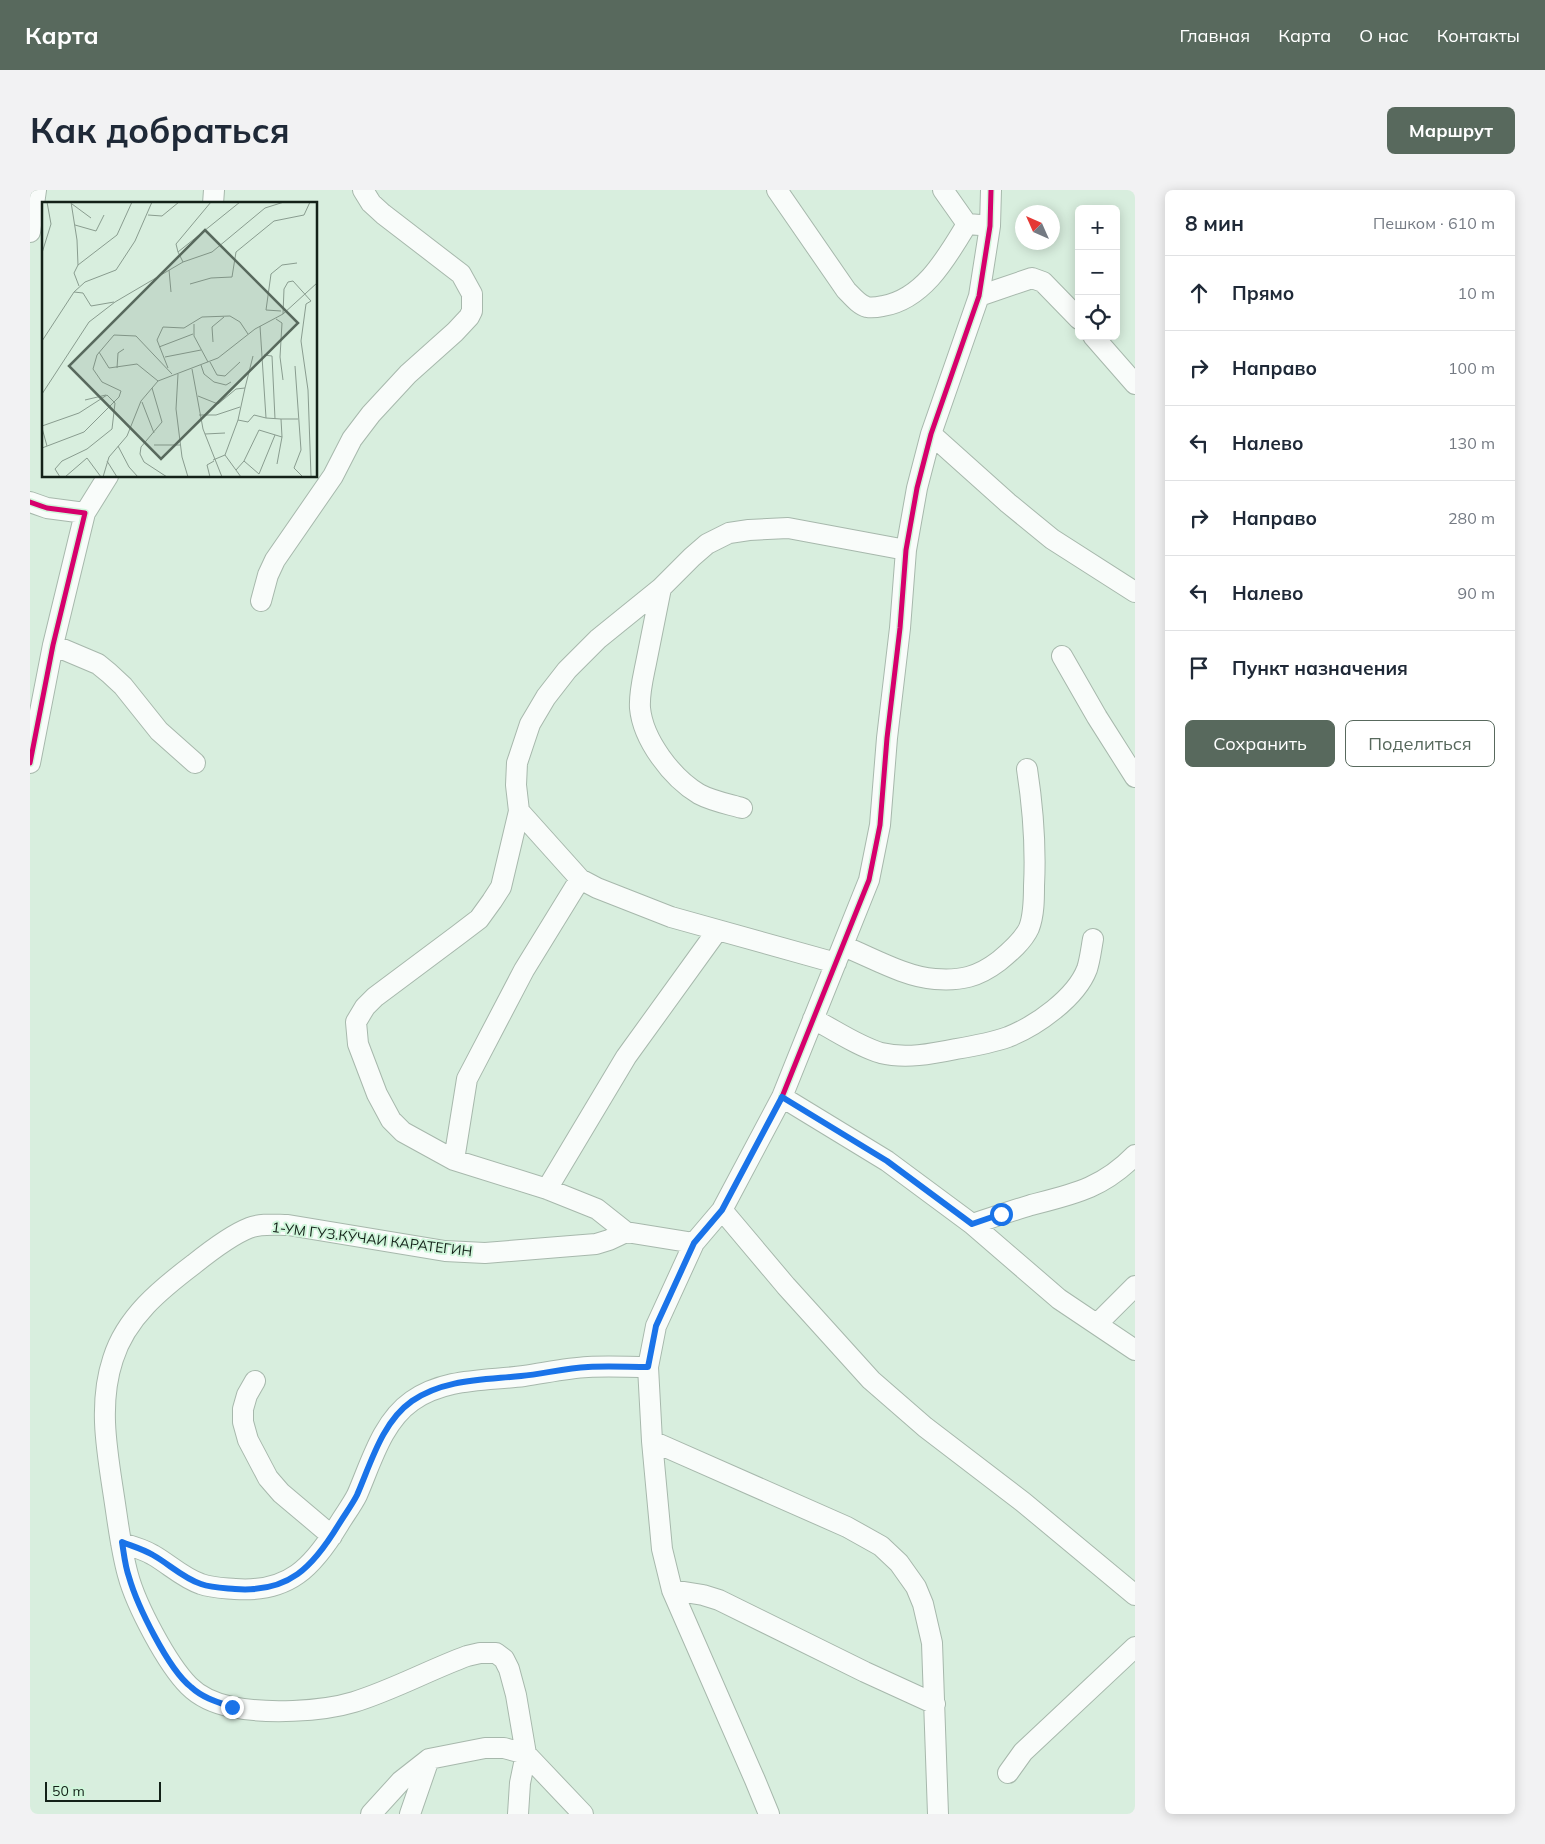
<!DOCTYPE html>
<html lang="ru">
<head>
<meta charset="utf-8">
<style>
	:root { --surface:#fff; --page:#f2f2f3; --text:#1f2937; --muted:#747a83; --line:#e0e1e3; --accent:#58695d }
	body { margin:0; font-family:Mulish,sans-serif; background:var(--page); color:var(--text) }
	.controls { position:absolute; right:15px; top:15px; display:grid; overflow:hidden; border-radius:8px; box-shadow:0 2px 12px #0003 }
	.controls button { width:45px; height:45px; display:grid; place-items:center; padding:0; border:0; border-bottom:1px solid var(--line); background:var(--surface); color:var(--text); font:25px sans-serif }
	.compass { position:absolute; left:985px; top:15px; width:45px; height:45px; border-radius:50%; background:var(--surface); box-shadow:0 2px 12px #0003; rotate:315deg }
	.scale { position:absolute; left:15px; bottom:12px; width:116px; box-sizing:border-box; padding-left:5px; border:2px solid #132118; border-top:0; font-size:14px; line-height:18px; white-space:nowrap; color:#132118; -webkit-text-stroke:4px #d0f6db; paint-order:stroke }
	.stop { position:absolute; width:15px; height:15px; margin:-11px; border:4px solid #1a73e8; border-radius:50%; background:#fff }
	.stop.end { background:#1a73e8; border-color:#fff; box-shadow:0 1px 5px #0008 }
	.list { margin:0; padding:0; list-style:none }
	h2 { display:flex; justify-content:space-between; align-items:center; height:65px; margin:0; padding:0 20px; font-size:21px }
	h2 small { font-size:16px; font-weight:400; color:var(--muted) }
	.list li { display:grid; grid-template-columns:32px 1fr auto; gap:15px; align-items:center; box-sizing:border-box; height:75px; padding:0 20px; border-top:1px solid var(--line) }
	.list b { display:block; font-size:19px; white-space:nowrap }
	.list em { font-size:16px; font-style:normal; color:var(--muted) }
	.actions { display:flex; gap:10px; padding:15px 20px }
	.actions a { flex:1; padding:11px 0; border:1px solid var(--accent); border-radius:8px; text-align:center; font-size:18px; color:var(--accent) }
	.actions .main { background:var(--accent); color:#fff }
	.icon { flex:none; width:28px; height:28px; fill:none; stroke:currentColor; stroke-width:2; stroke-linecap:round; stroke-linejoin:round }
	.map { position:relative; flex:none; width:1105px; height:1624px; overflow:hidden; border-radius:8px }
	header { display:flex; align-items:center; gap:30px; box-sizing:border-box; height:70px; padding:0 25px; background:var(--accent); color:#fff }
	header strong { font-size:24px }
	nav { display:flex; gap:28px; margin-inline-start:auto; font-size:18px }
	.intro { display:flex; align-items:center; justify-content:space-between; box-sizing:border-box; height:120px; padding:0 30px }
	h1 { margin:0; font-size:35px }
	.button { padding:12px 22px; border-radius:8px; background:var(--accent); color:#fff; font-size:18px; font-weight:700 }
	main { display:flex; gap:30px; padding:0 30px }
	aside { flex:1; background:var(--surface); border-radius:8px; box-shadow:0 2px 12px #0003 }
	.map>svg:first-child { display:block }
</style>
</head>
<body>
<header>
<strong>Карта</strong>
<nav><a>Главная</a><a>Карта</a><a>О нас</a><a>Контакты</a></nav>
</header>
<div class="intro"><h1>Как добраться</h1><a class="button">Маршрут</a></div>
<main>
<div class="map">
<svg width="1105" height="1624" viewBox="0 0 1105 1624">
	<rect width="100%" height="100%" fill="#d8eede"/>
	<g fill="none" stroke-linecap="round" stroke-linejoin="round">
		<g stroke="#a7b8ac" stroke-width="22">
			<path id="minor" d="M747,0L816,100C822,106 829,115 837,117C842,118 848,117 853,116C894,109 917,67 937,34
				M913,0L937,34L950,35
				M183,14L184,0
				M0,42L6,0
				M949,106L1002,88L1013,92L1049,129
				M1063,146L1105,194
				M901,244L978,313L1022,349L1105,402
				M0,312L17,318L55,323L23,455L0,573
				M55,323L78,286
				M631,398C626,423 621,448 616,473C613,488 609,503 610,518C613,550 642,588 669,604C682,611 698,614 712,618
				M231,411L238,385L245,370L303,286L322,249L341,224L378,184L425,142L439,127L442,121V104L431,84L353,24L341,13L333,0
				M23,455L68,474L79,483L93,496L129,541L165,573
				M1032,466L1067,527L1105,587
				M489,621L550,689L567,698L641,727L806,773
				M813,756C841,767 875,787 905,789C931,791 948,787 969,771C980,762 993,751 999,738C1004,725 1004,709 1004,696C1006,657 1003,618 997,579
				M783,829C805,840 827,856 851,863C875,869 902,864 926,859C944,856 961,853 978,847C1006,836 1046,808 1057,779C1060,770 1061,760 1063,749
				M752,907L857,971L942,1034L1029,1109L1105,1160
				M424,970L437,889L494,780L550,689
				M517,999L596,867L687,741
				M692,1020L756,1096L841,1190L895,1237L993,1312L1105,1405
				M942,1034C961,1028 981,1021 1001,1015C1044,1004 1073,998 1105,965
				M596,1042L567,1019L517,999L424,970L373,942L361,930L347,904L328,854L326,832L335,817L345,807L428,745L449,729L462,711L471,697L489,621L486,595L487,573L500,534L516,507L537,480L568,449L631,398L662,367L677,354L699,343L719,340L758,338L876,360
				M1067,1134L1105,1096
				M225,1191L217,1205L213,1219V1232L218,1250L238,1288L251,1303L302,1346
				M622,1251L817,1337L851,1356L869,1373L886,1397L893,1414L902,1453L908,1624
				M91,1353C102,1356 113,1359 123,1365C139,1374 153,1388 171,1394C182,1398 194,1398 205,1399C259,1403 283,1377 309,1334C315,1324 322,1315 327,1305C341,1273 352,1232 382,1211C415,1188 455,1191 494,1186C515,1183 537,1178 558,1177C578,1176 598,1177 618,1177
				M642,1400L673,1405L689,1410L835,1482L905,1514
				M978,1583L993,1562L1105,1457
				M341,1624L371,1591L399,1569
				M380,1624L399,1569L455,1558H474L496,1564L553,1624
				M488,1624L490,1593L496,1564L486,1505L479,1479L474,1469L466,1463H450L437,1466C399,1480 363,1500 324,1512C291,1522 236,1524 202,1517C187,1514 170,1507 159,1496C137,1474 106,1415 98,1385C91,1360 88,1333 84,1307C77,1261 68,1214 83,1169C96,1127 131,1099 164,1074C179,1062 201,1045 219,1038C231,1033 246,1035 258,1035L415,1061L455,1063L566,1054L579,1050L596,1042L664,1053
				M739,1624L725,1590L642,1400L632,1359L622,1251L618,1177L626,1136L664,1053L692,1020L752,907L839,690L850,635L857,548L870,438L876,360L887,298L901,244L949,106L960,36L961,0"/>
		</g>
		<use href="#minor" stroke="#f9fcfa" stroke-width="20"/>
		<g stroke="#d0f6db" stroke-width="8">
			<path id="cycleway" d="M0,312L17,318L55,323L23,455L0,573
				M752,907L839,690L850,635L857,548L870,438L876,360L887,298L901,244L949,106L960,36L961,0"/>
		</g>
		<use href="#cycleway" stroke="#d6006c" stroke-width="5"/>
	</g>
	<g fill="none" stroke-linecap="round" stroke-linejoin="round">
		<path stroke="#1a73e8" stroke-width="6" d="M202,1517C187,1512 173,1508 161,1497C138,1479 107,1415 99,1387C95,1376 94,1364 92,1352C102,1356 113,1359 123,1365C139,1374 153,1388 171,1394C182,1398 194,1398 205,1399C259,1403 283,1377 309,1334C315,1324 322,1315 327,1305C341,1273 352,1232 382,1211C414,1189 453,1190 491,1186C513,1184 535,1178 558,1177C578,1176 598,1177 618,1177L626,1136L664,1053L692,1020L752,907L857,971L942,1034L971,1024"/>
	</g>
	<g text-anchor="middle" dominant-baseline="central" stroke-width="4" stroke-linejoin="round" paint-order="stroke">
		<g font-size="14" fill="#132118" stroke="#d0f6db">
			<text transform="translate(342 1049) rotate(7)">1-УМ ГУЗ.КӮЧАИ КАРАТЕГИН</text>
		</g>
	</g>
	<g transform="translate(12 12)">
		<rect width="275" height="275" fill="#d8eede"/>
		<path fill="none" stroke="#899c8f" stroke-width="1" d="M29,0L35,38L36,63L32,71L37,84M30,2L49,16M106,13L120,14L137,0M33,23L54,29L62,13M136,50L134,42L169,0M0,51L9,22L5,0M141,60L170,50L223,6L242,0M36,63L75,33L90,0M127,68L129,90M148,82L169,76L190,75L194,50L232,19L262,13L268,0M32,90L43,80L74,68L93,39L110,0M239,109L224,108L229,72L240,63L255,61M241,112L242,87L246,80L251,79L269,99L264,102L259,139L266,188L269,274M234,117L240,121L238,155L241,178M152,122V134L166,160M0,139L32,90L41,91L49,104L72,100M171,140L170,125L182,115M117,145L151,132M57,150L67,166L95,162L116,179M222,153L230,154L233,217M123,155L159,148M168,160L175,173L183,174L198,160M159,163L162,172L172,180L184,183L189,180M253,164L259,248L252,266L261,275M75,166L76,151L82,147M126,166L115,138L121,125L142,126L160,115L188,114L198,120L206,132M150,167L161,227L180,275M136,172L134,207L140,255L146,275M110,186L120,220L99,245L98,252L102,260L125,275M203,186L211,154M0,192L47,120L73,100L141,60L136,50L198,0M156,194L176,202L194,187L203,186L196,218M43,198L64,193M100,200L112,231M157,213H174L198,205M224,216L239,217L240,235M239,217H256M0,224L37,211L65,193L73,201L70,227L45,247L20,259L13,267L18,275M0,226L5,244M163,232L183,231M112,243H138M76,244L87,265L96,275M0,246L42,230L77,195L79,189L60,180L51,167L55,153L72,133L94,134L130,172M183,253L199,275M171,258L183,253L196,218L206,220L212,213L224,216L218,124M65,259L75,275M202,259L217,272L233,233M194,268L202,259L217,228L240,235L235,262M23,275L45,256L59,275M61,275L67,255L85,234L99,199L116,179L176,156L213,127L241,112L275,81M168,275L165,263L172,259"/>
		<path fill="#58695d" fill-opacity="0.15" stroke="#58695d" stroke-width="2.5" d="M163,28L256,121L119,257L27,164Z"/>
		<rect width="275" height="275" fill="none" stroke="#132118" stroke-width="2.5"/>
	</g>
</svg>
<div class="controls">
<button>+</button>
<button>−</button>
<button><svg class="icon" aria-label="locate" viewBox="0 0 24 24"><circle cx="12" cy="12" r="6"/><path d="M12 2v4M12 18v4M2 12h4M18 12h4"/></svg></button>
</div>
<svg class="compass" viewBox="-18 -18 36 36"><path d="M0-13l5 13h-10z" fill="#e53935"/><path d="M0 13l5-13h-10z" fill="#747a83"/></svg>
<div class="scale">50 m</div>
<div class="stop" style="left:971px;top:1024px"></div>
<div class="stop end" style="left:202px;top:1517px"></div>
</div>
<aside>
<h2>8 мин<small>Пешком · 610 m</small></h2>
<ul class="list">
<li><svg class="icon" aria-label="ahead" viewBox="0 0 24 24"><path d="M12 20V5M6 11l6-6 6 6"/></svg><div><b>Прямо</b></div><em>10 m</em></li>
<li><svg class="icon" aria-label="right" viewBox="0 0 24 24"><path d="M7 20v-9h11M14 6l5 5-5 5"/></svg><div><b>Направо</b></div><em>100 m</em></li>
<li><svg class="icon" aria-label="left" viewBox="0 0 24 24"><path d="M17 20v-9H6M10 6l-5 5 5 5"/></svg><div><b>Налево</b></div><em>130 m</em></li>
<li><svg class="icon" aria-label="right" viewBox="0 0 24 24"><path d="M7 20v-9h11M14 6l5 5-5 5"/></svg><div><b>Направо</b></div><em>280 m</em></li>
<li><svg class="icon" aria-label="left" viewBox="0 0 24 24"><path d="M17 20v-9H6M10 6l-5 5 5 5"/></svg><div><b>Налево</b></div><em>90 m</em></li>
<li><svg class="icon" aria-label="arrive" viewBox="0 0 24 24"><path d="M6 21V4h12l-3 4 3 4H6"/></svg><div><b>Пункт назначения</b></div></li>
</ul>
<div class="actions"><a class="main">Сохранить</a><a>Поделиться</a></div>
</aside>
</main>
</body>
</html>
